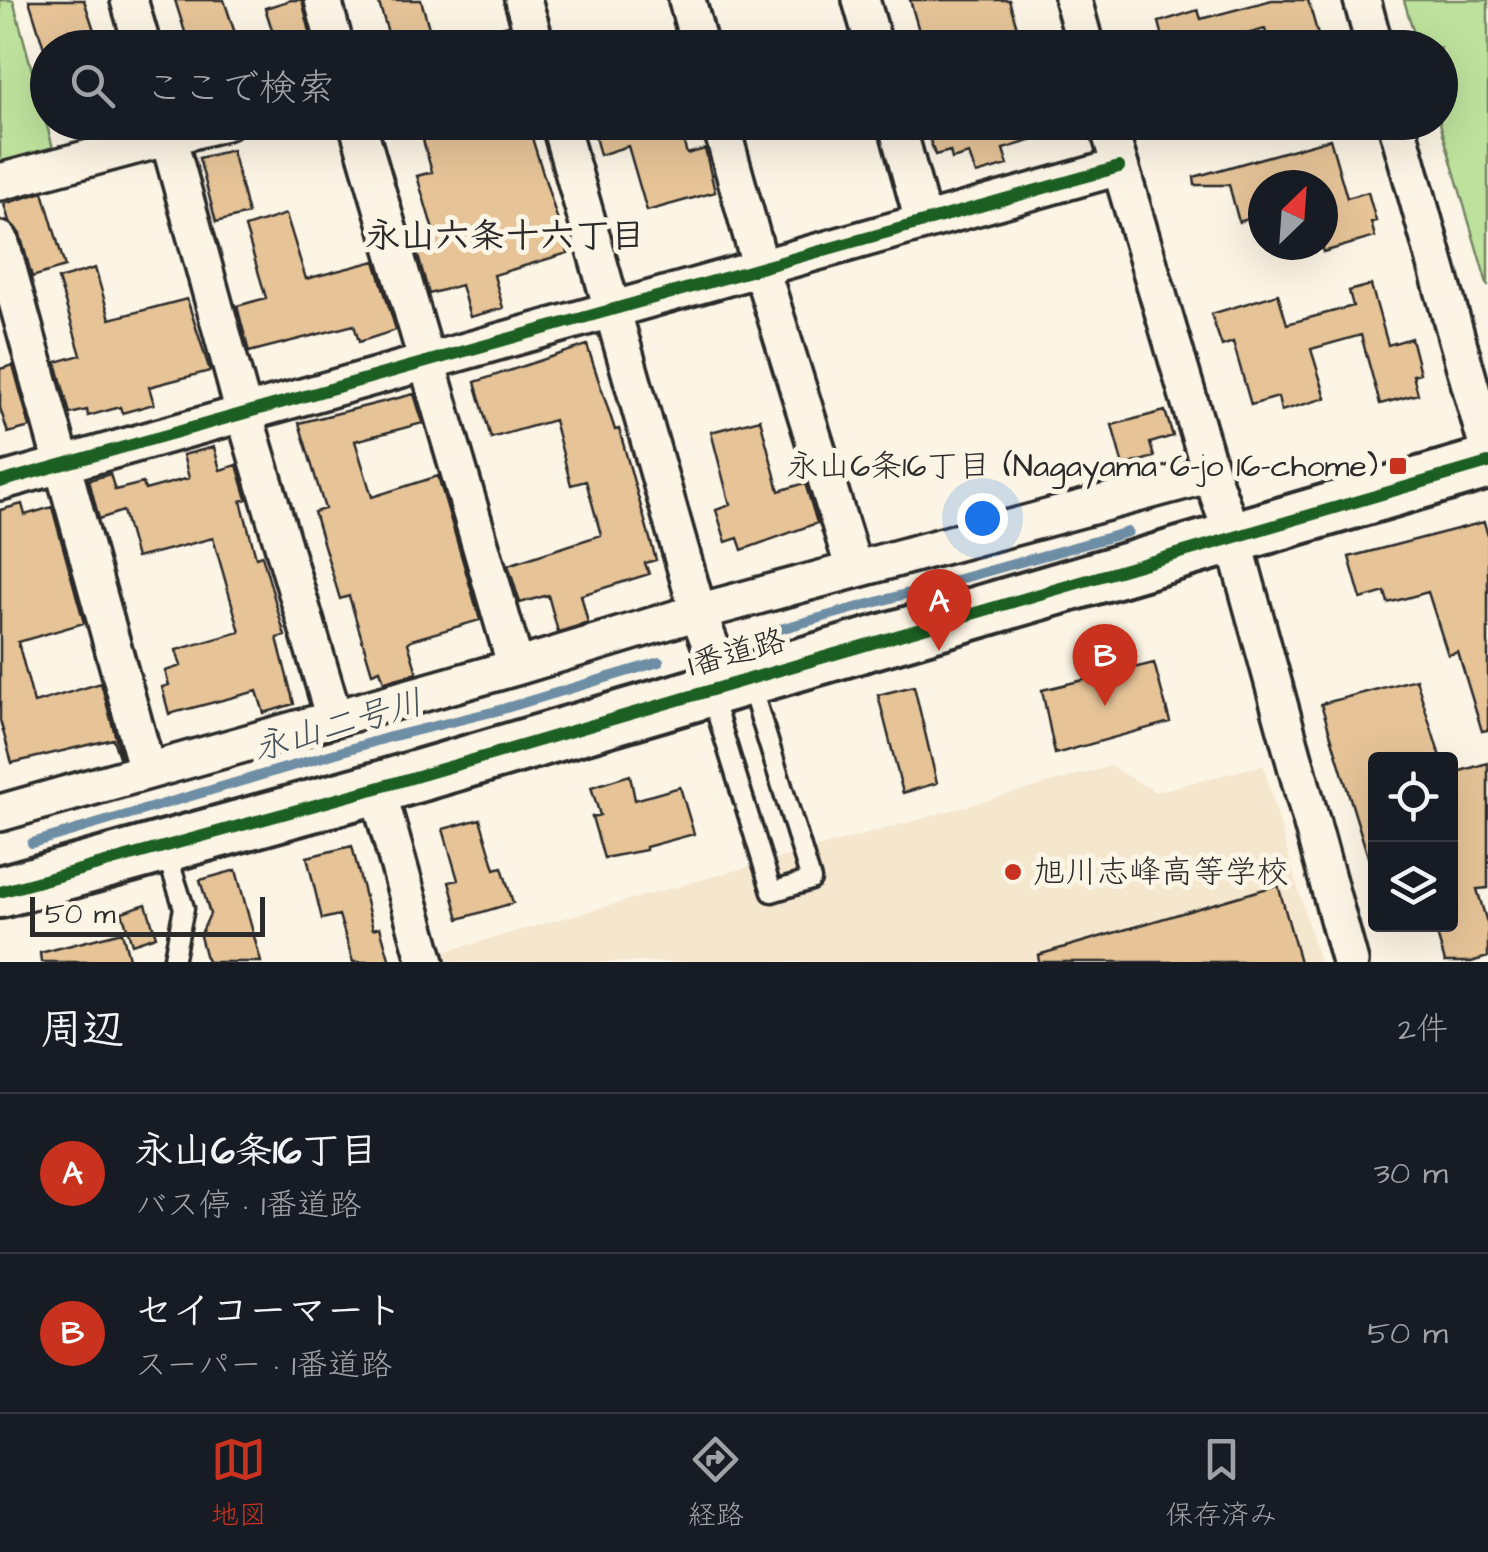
<!DOCTYPE html>
<html lang="ja">
<head>
<meta charset="utf-8">
<style>
	:root { --surface:#171b24; --page:#20242c; --text:#f1f3f6; --muted:#9ea1a6; --line:#363941; --accent:#c8321e }
	body { margin:0; font-family:"Architects Daughter","Klee One",sans-serif; background:var(--page); color:var(--text) }
	.controls { position:absolute; right:30px; bottom:30px; display:grid; overflow:hidden; border-radius:10px; box-shadow:0 10px 40px #0002 }
	.controls button { width:90px; height:90px; display:grid; place-items:center; padding:0; border:0; border-bottom:2px solid var(--line); background:var(--surface); color:var(--text); font:50px sans-serif }
	.compass { position:absolute; left:1248px; top:170px; width:90px; height:90px; border-radius:50%; background:var(--surface); box-shadow:0 10px 40px #0002; rotate:25deg }
	.scale { position:absolute; left:30px; bottom:25px; width:235px; box-sizing:border-box; padding-left:10px; border:5px solid #2b2b2b; border-top:0; font-size:28px; line-height:35px; white-space:nowrap; color:#2b2b2b; -webkit-text-stroke:8px #fcf5e5; paint-order:stroke }
	.you { position:absolute; left:982px; top:518px; width:35px; height:35px; margin:-25px; border:8px solid #fff; border-radius:50%; background:#1a73e8; box-shadow:0 0 0 15px #1a73e833 }
	.badge { display:grid; place-items:center; width:65px; height:65px; border-radius:50%; background:var(--accent); color:#fff; font-size:32px; font-weight:700 }
	.pin { position:absolute; translate:-50% -82px; filter:drop-shadow(0 2px 5px #0008) }
	.pin::after { content:''; position:absolute; top:52px; width:35px; height:30px; background:inherit; clip-path:polygon(0 0,100% 0,50% 100%) }
	.list { margin:0; padding:0; list-style:none }
	h2 { display:flex; justify-content:space-between; align-items:center; height:130px; margin:0; padding:0 40px; font-size:42px }
	h2 small { font-size:32px; font-weight:400; color:var(--muted) }
	.list li { display:grid; grid-template-columns:65px 1fr auto; gap:30px; align-items:center; box-sizing:border-box; height:160px; padding:0 40px; border-top:2px solid var(--line) }
	.list b { display:block; font-size:38px; white-space:nowrap }
	.list p { margin:0; font-size:32px; white-space:nowrap; color:var(--muted) }
	.list em { font-size:32px; font-style:normal; color:var(--muted) }
	.icon { flex:none; width:55px; height:55px; fill:none; stroke:currentColor; stroke-width:2; stroke-linecap:round; stroke-linejoin:round }
	.map { position:relative; flex:none; width:1488px; height:962px; overflow:hidden }
	.search { position:absolute; background:var(--surface); box-shadow:0 10px 40px #0002; left:30px; right:30px; top:30px; height:110px; display:flex; align-items:center; gap:25px; box-sizing:border-box; padding:0 35px; border-radius:55px; color:var(--muted); font-size:38px }
	.sheet { height:450px; background:var(--surface) }
	nav { display:flex; justify-content:space-around; align-items:center; box-sizing:border-box; height:140px; border-top:2px solid var(--line); background:var(--surface); font-size:28px; color:var(--muted) }
	nav a { display:grid; justify-items:center; gap:5px }
	nav .on { color:var(--accent) }
	.map>svg:first-child { display:block }
</style>
</head>
<body>
<div class="map">
<svg width="1488" height="962" viewBox="0 0 1488 962">
	<rect width="100%" height="100%" fill="#fcf5e5"/>
	<filter id="ink" filterUnits="userSpaceOnUse"><feTurbulence type="fractalNoise" baseFrequency=".01" numOctaves="2"/><feDisplacementMap in="SourceGraphic" scale="20" xChannelSelector="R" yChannelSelector="G"/><feConvolveMatrix kernelMatrix="1 2 1 2 8 2 1 2 1" color-interpolation-filters="sRGB"/></filter>
	<g filter="url(#ink)">
		<path fill="#f5e6ce" d="M1263,765L1319,962H449L446,951L1111,766L1155,792Z"/>
		<path fill="#bee29d" stroke="#748664" stroke-width="2.5" d="M0,0H13L53,148L0,163Z
			M1404,0H1488V287L1440,123V48L1418,47Z"/>
		<g fill="none" stroke-linecap="round" stroke-linejoin="round">
			<path stroke="#6e8ea6" stroke-width="10" d="M773,631L1128,532
				M32,843L390,737L496,711L659,662"/>
		</g>
		<path fill="#e6c498" stroke="#2b2b2b" stroke-width="2.5" d="M29,0H84L100,48H44Z
			M175,0H224L236,36L223,40L225,48H190Z
			M291,0H302L314,48H278L265,8Z
			M378,0H421L429,28L390,39Z
			M910,0H1009L1023,48H924Z
			M1272,0H1308L1318,35L1270,48L1265,29L1196,48H1166L1159,22L1198,10L1201,19Z
			M418,122H527L568,253L494,275L503,308L470,317L461,285L429,294L416,249L423,247L419,235L433,230L417,176L432,172Z
			M591,122H684L685,128L680,130L687,154L705,149L715,192L647,211L628,146L600,155Z
			M953,122H1069L1070,129L1003,149L1008,165L976,174L969,154L952,159L950,151L935,155L927,131Z
			M1330,139L1347,198L1368,192L1376,221L1371,222L1375,237L1323,252V185H1263V214L1239,222L1229,185H1195L1194,177Z
			M232,150L248,214L216,222L199,158Z
			M43,192L65,267L32,277L20,234L9,221L4,204Z
			M286,214L306,279L375,261L396,330L359,342L354,325L249,352L237,306L266,298L245,227Z
			M95,268L110,319L187,299L210,371L149,387L154,404L122,413L120,407L88,416L87,410L70,414L56,362L81,355L58,279Z
			M1371,285L1388,345L1411,338L1420,373L1413,375L1418,394L1380,404L1361,335L1311,349L1326,398L1281,411L1278,397L1251,405L1233,342L1222,346L1211,314L1278,294L1287,324L1353,306L1349,291Z
			M587,345L615,430L619,429L656,560L645,563L649,574L581,595L588,623L558,632L548,595L520,603L508,565L601,535L586,481L571,485L554,420L491,438L475,382Z
			M13,365L30,427L8,433L0,408V369Z
			M414,394L423,423L355,441L372,497L438,476L480,620L411,640L408,643L417,673L384,682L380,670L372,673L349,596L340,599L314,512L325,509L299,423Z
			M1165,411L1173,436L1150,443L1154,457L1123,466L1112,425Z
			M760,419L779,491L805,483L817,523L742,550L738,538L726,542L716,510L730,505L711,432Z
			M214,447L220,470L237,465L247,499L241,501L256,557L262,555L285,636L277,638L294,704L264,713L257,691L169,714L162,687L169,685L165,671L181,666L176,650L240,632L213,538L136,558L123,511L99,519L89,480L110,474L115,490L143,483L145,490L189,478L183,455Z
			M22,504L25,515L52,507L84,623L18,642L34,703L101,683L121,757H119L113,739L12,763L0,720V510Z
			M1484,522L1488,536V730L1482,731L1458,652L1448,655L1428,592L1388,603L1385,592L1361,599L1349,557Z
			M1154,663L1170,722L1055,754L1042,690Z
			M1416,679L1441,760H1376V862L1370,863L1321,704Z
			M914,686L937,783L903,793L878,695Z
			M1488,763V888L1477,889L1488,926V957L1471,962H1445L1437,934L1450,930V774Z
			M630,775L635,800L680,787L694,834L646,847V850L604,858L592,817L600,815L591,787Z
			M480,819L495,869L502,867L513,903L459,919L449,882L458,880L443,829Z
			M352,846L373,929L380,927L390,962H353L339,915L322,919L307,857Z
			M236,870L261,962H207L200,936L210,914L200,880Z
			M1278,885L1300,962H1039L1038,955Z
			M146,904L156,936L132,944L122,912Z
			M122,932L130,962H41L40,953Z"/>
		<g fill="none" stroke-linecap="round" stroke-linejoin="round">
			<g stroke="#2b2b2b" stroke-width="25">
				<path id="lane" d="M711,694L772,892L811,880L750,683
					M166,852L184,908L173,962"/>
			</g>
			<g stroke="#2b2b2b" stroke-width="42">
				<path id="street" d="M129,0L143,48
					M323,0L336,48
					M523,0L537,48
					M687,0L700,48
					M861,0L875,48
					M1073,0L1086,48
					M1362,0L1375,48
					M500,48L534,38
					M164,122L244,413L334,718
					M357,122L516,667
					M559,122L698,612L725,684
					M720,122L761,269L854,569
					M896,122L923,221
					M1107,122L1211,474L1233,537L1350,962
					M1396,122L1488,449
					M0,182L225,122
					M0,240L147,770
					M0,482L1119,167
					M377,788L426,962
					M0,813L516,667L698,612L1211,474"/>
			</g>
			<g stroke="#2b2b2b" stroke-width="58">
				<path id="secondary" d="M0,892L377,788L1488,463"/>
			</g>
			<use href="#lane" stroke="#fcf5e5" stroke-width="18"/>
			<use href="#street" stroke="#fcf5e5" stroke-width="35"/>
			<use href="#secondary" stroke="#fcf5e5" stroke-width="50"/>
			<g stroke="#fcf5e5" stroke-width="19">
				<path id="cycleway" d="M0,482L1119,167
					M0,892L377,788L1488,463"/>
			</g>
			<use href="#cycleway" stroke="#1b5e20" stroke-width="12"/>
		</g>
	</g>
	<g fill="#c8321e" stroke="#fcf5e5" stroke-width="4">
		<rect x="1388" y="456" width="20" height="20" rx="5"/>
		<circle cx="1013" cy="872" r="10"/>
	</g>
	<g text-anchor="middle" dominant-baseline="central" stroke-width="10" stroke-linejoin="round" paint-order="stroke">
		<g font-size="32" fill="#2b2b2b" stroke="#fcf5e5" text-anchor="end">
			<text x="1378" y="466">永山6条16丁目 (Nagayama 6-jo 16-chome)</text>
			<text x="1033" y="872" text-anchor="start">旭川志峰高等学校</text>
		</g>
		<g font-size="32" fill="#2b2b2b" stroke="#fcf5e5">
			<text transform="translate(737 653) rotate(-16)">1番道路</text>
		</g>
		<g font-size="35" font-weight="bold" fill="#2b2b2b" stroke="#fcf5e5">
			<text x="505" y="236">永山六条十六丁目</text>
		</g>
		<g font-size="35" font-style="italic" fill="#47545e" stroke="#fcf5e5">
			<text transform="translate(338 726) rotate(-16)">永山二号川</text>
		</g>
	</g>
</svg>
<div class="controls">
<button><svg class="icon" aria-label="locate" viewBox="0 0 24 24"><circle cx="12" cy="12" r="6"/><path d="M12 2v4M12 18v4M2 12h4M18 12h4"/></svg></button>
<button><svg class="icon" aria-label="layers" viewBox="0 0 24 24"><path d="M12 4l9 5-9 5-9-5zM3 14l9 5 9-5"/></svg></button>
</div>
<svg class="compass" viewBox="-18 -18 36 36"><path d="M0-13l5 13h-10z" fill="#e53935"/><path d="M0 13l5-13h-10z" fill="#9ea1a6"/></svg>
<div class="scale">50 m</div>
<div class="you"></div>
<div class="pin badge" style="left:939px;top:651px">A</div>
<div class="pin badge" style="left:1105px;top:706px">B</div>
<div class="search"><svg class="icon" aria-label="search" viewBox="0 0 24 24"><circle cx="10" cy="10" r="6"/><path d="M15 15l6 6"/></svg>ここで検索</div>
</div>
<section class="sheet">
<h2>周辺<small>2件</small></h2>
<ul class="list">
<li><span class="badge">A</span><div><b>永山6条16丁目</b><p>バス停 · 1番道路</p></div><em>30 m</em></li>
<li><span class="badge">B</span><div><b>セイコーマート</b><p>スーパー · 1番道路</p></div><em>50 m</em></li>
</ul>
</section>
<nav>
<a class="on"><svg class="icon" aria-label="map" viewBox="0 0 24 24"><path d="M3 6l6-2 6 2 6-2v14l-6 2-6-2-6 2zM9 4v14M15 6v14"/></svg>地図</a>
<a><svg class="icon" aria-label="directions" viewBox="0 0 24 24"><path d="M12 3l9 9-9 9-9-9zM9 14v-3h6M13 9l2 2-2 2"/></svg>経路</a>
<a><svg class="icon" aria-label="saved" viewBox="0 0 24 24"><path d="M7 4h10v16l-5-4-5 4z"/></svg>保存済み</a>
</nav>
</body>
</html>
